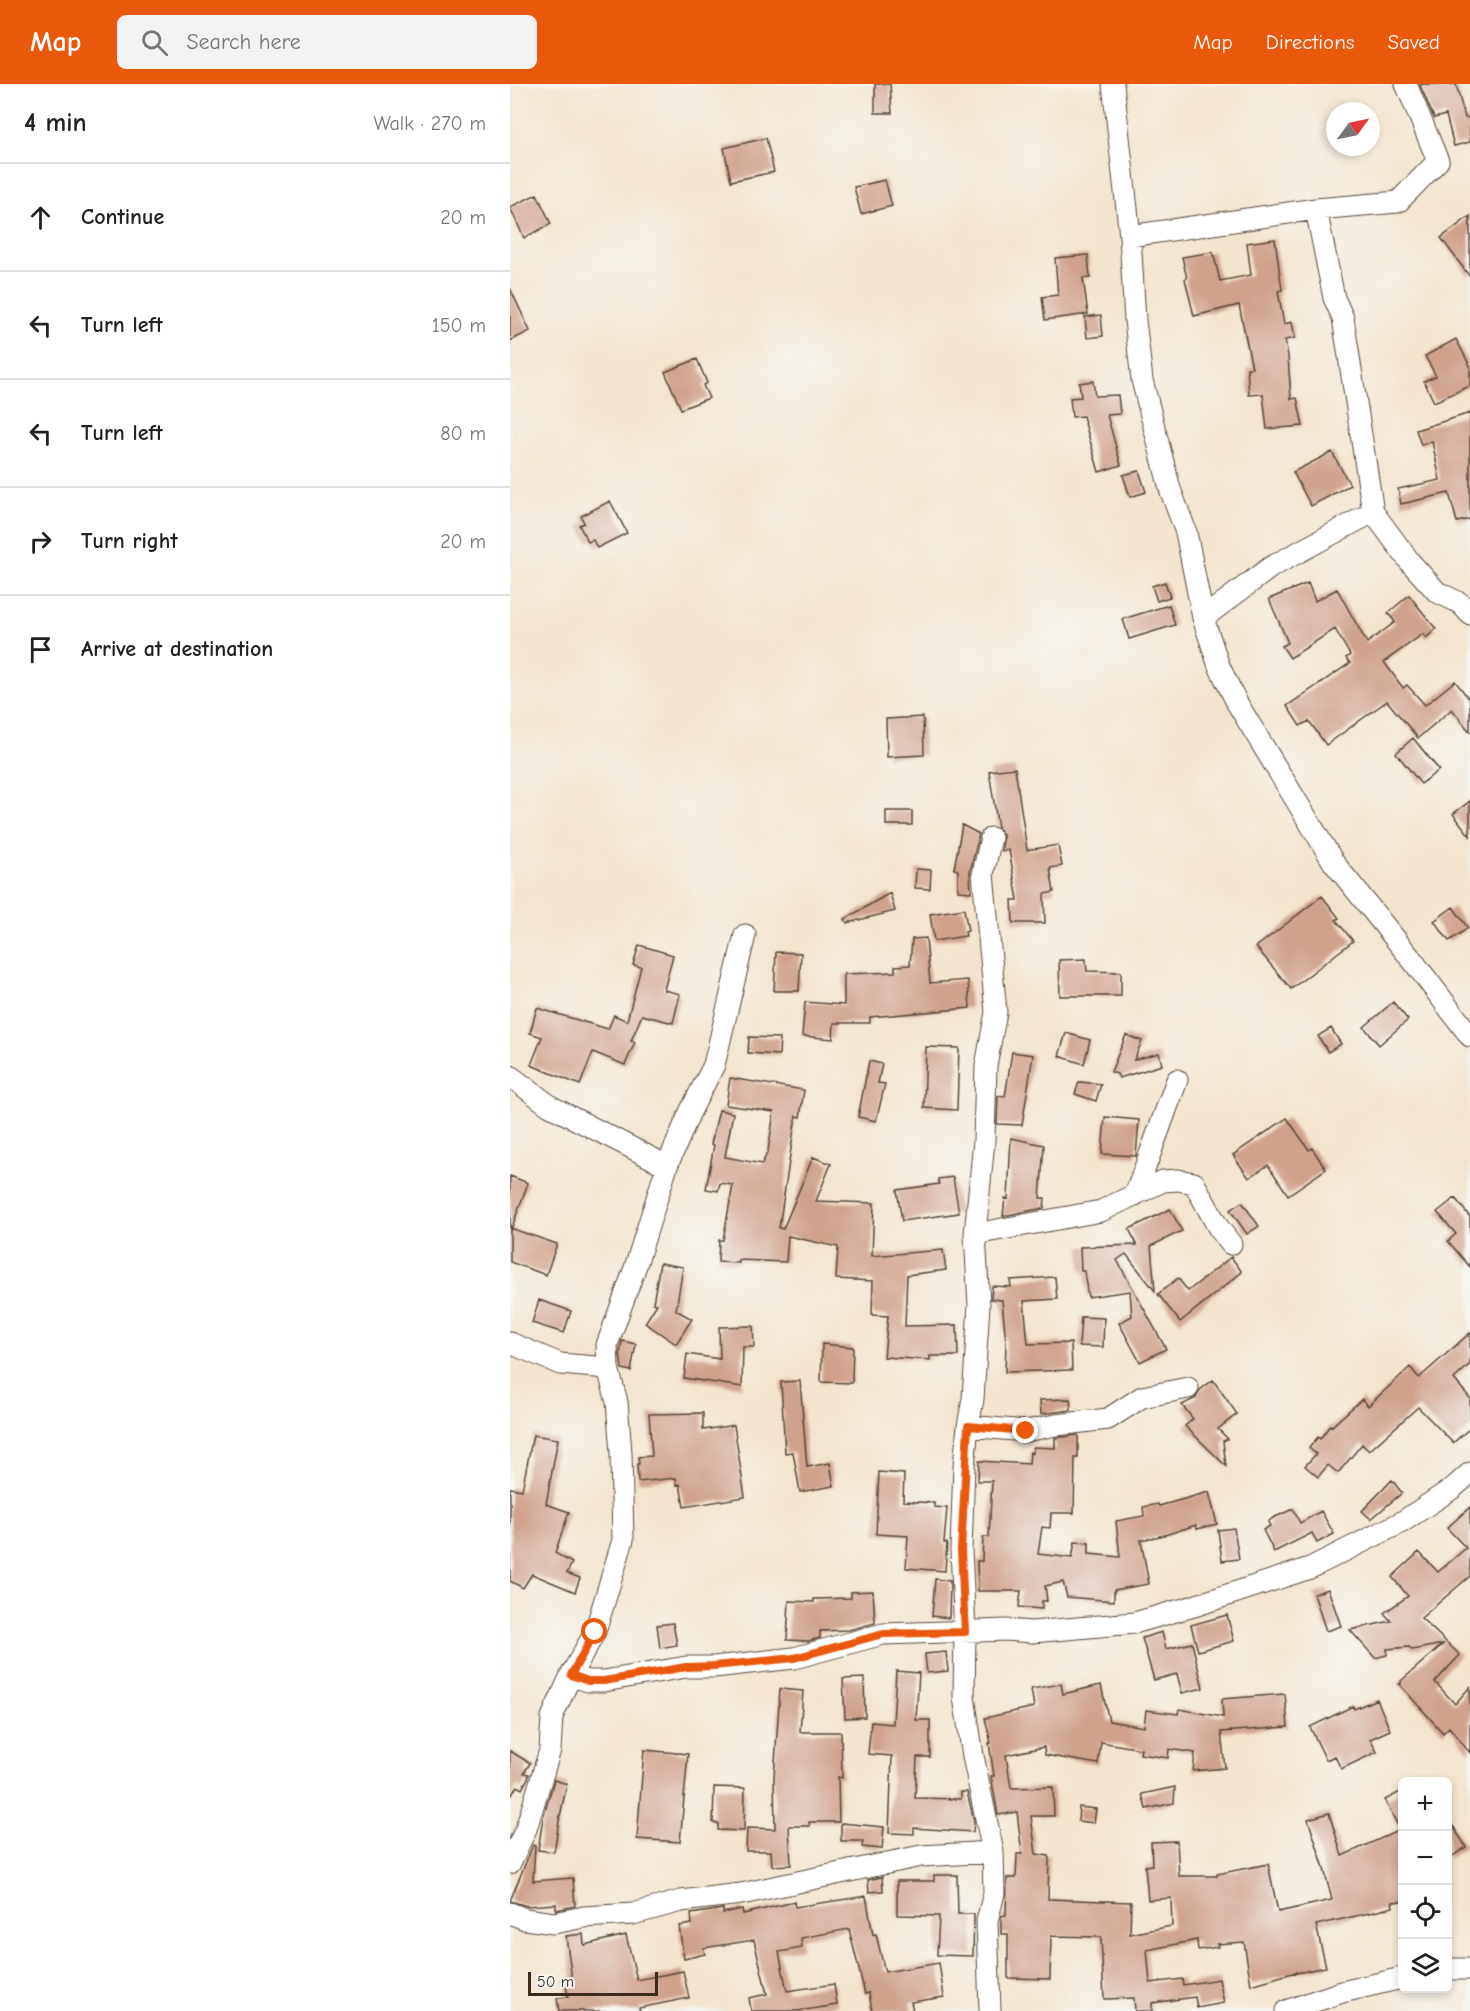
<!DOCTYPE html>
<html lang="en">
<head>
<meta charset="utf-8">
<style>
	:root { --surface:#fff; --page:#f2f2f2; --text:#202124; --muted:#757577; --line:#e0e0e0; --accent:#ea580c }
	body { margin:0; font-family:"Comic Neue",sans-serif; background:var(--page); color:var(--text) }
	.controls { position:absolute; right:18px; bottom:18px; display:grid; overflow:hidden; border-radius:9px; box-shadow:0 3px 9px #0003 }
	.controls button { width:54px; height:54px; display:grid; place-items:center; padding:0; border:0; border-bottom:2px solid var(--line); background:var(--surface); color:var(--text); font:30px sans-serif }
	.compass { position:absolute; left:816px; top:18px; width:54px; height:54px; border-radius:50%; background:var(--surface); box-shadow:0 3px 9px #0003; rotate:57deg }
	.scale { position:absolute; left:18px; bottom:15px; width:130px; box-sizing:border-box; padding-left:6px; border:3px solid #3b2a1e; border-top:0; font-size:16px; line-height:21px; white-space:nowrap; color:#3b2a1e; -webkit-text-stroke:4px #f6f6f2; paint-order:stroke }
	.stop { position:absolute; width:18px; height:18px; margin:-14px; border:4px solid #ea580c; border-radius:50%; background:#fff }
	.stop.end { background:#ea580c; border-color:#fff; box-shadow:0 2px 6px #0008 }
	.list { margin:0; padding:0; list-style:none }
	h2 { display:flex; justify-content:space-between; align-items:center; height:78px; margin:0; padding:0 24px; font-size:26px }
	h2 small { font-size:20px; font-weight:400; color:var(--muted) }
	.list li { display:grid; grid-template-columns:39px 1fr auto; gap:18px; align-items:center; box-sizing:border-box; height:108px; padding:0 24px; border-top:2px solid var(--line) }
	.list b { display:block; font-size:22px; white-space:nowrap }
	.list em { font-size:20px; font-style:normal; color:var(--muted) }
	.icon { flex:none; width:33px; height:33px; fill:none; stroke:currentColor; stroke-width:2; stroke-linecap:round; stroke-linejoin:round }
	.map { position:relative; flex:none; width:960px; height:1927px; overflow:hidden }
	header { display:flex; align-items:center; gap:36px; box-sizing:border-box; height:84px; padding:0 30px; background:var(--accent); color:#fff }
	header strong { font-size:28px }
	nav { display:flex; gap:33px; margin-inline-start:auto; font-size:21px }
	.search { width:420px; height:54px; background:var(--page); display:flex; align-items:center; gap:15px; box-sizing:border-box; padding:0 21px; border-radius:9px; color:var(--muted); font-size:22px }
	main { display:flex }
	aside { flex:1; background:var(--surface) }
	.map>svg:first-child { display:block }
</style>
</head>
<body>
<header>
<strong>Map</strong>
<div class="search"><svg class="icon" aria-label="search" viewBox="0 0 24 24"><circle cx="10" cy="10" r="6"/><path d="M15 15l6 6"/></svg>Search here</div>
<nav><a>Map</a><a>Directions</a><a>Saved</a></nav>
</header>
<main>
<aside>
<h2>4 min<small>Walk · 270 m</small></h2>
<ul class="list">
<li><svg class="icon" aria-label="ahead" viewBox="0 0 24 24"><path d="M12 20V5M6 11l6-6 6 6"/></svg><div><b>Continue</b></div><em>20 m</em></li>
<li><svg class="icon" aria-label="left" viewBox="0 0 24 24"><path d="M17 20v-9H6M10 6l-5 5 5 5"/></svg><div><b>Turn left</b></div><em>150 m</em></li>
<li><svg class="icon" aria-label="left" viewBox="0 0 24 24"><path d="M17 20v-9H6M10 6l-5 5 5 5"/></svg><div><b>Turn left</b></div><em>80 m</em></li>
<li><svg class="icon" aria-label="right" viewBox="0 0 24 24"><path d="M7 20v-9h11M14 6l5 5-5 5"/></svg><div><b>Turn right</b></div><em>20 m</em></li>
<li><svg class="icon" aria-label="arrive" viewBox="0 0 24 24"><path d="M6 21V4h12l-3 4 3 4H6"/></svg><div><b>Arrive at destination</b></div></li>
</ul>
</aside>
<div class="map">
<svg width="960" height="1927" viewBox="0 0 960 1927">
	<rect width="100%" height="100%" fill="#f6f6f2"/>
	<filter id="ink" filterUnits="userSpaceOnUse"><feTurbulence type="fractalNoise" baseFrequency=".0167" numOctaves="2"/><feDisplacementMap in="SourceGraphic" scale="12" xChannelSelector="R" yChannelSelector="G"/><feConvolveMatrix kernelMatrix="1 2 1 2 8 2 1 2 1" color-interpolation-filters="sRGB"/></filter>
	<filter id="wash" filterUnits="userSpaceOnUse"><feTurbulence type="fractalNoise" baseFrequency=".008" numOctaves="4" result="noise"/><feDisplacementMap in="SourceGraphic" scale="24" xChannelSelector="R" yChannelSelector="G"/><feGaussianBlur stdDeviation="1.35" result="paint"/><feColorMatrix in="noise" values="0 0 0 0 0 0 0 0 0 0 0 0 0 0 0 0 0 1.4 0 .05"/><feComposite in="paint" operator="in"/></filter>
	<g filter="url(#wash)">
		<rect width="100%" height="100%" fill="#f3e4cf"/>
		<g id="blocks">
			<path fill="#cfa28e" d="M365,0H380L382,29H365Z
				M914,0H946L955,34L960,33V58L944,62L936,31L924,34L910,1Z
				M256,54L264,88L221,97L214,64Z
				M375,96L382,122L351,130L344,103Z
				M27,110L41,140L14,154L0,123Z
				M960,132V193L931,154Z
				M765,155L772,206L768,207L774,240L782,238L785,254L775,256L778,272L781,315L787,314L793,342L757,345L753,310L739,311L737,284H742L729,221L684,232L675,195L677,194L672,173L703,168L710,197L741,191L737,159Z
				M578,171L580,194H573L578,230L535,236L532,213L548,211L545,174Z
				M0,204L20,247L0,257Z
				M591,231L593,252L577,254L575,233Z
				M946,255L960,282V302L924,318L914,297L926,292L915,272Z
				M187,275L197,299L193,301L199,314L171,325L155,288Z
				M583,297L585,312L608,311L610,330L597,331L611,381L589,388L573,332L562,333L560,314L571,313L569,299Z
				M960,329V435L947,438L939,409L891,420L888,405L930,396L922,357L911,361L906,346Z
				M822,368L840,401L801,422L783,388Z
				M629,387L636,408L620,413L613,391Z
				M100,417L117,449L87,464L83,456L78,458L69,441L74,439L71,432Z
				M655,498L660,513L647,517L642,502Z
				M798,499L805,517L827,505L857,559L885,538L878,529L899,511L926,545L916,554L913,550L874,578L893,604L897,601L915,621L945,597L960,616V648L942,625L908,654L877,617L816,661L799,637L790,642L777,622L840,579L836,574L840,571L825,545L780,574L772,562L778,559L759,515Z
				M659,521L665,541L619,555L613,535Z
				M413,633L414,671L377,673L376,635Z
				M903,654L929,686L911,700L886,669Z
				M505,684L517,766L548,761L552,782L540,784L544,808L534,810L535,839H503L502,816H508L499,766L492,767L493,751L488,744L479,687Z
				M960,717V752L943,730Z
				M376,727H402V741H376Z
				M452,741L469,750L460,788L461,808L448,807V786L444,785Z
				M406,785L421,786L420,805L405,804Z
				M380,809L385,827L337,839L335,835Z
				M812,812L829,834L826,836L843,857L781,905L746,863Z
				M943,823L958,844L939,857L924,837Z
				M454,825L458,847L455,848L456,852L424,857L420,830Z
				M416,854L420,899L458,896L460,924L360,933V939H324L323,955L292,952L295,918L334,921V890L385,888V882L400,881L402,855Z
				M129,861L163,871L154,906L170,910L163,939L132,931L121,957L125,958L115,981L83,968L70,1001L21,981L32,953L20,949L27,924L98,945L104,931L117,937L131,883L123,881Z
				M266,868L291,869L289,907H264Z
				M576,875L577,887L611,888V912H550L549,876Z
				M883,918L898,936L869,961L854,943Z
				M821,944L831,960L818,968L808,952Z
				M556,949L580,956L574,980L549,972Z
				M616,951L632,957L624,976L649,969L652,981L609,994L607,990L601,988Z
				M239,953L270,954L269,971L238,969Z
				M416,963L449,964L447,1026L414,1024Z
				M502,968L523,971L512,1041L487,1040L488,1012L495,1013Z
				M359,977L372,980L368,999L375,1000L366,1037L348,1033Z
				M220,994L294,1006L290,1033L286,1032L269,1144L273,1145L303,1073L321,1080L306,1117L364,1119L362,1172L433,1166L436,1186L397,1191L395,1242L447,1241L448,1272H420V1276L374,1273L378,1232L362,1231L363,1197L326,1195L328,1163L278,1152L276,1178L229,1176V1179L208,1178L209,1156H213L223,1101L210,1099L208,1107L196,1105L204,1061L201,1060L209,1026L223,1029L215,1073L252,1080L258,1067L264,1028L216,1021Z
				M569,998L591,1000L586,1017L565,1010Z
				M595,1033L629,1036L626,1072L592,1070Z
				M777,1034L799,1066L802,1064L816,1085L778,1111L758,1081L739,1094L723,1071Z
				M501,1054L534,1061L530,1114H535L534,1124L493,1132L495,1114L498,1115Z
				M0,1092L18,1099L2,1143H0Z
				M443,1093L449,1129L392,1137L387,1106L429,1100L428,1095Z
				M945,1114L960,1133V1183L938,1157L946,1150L927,1128Z
				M732,1118L749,1142L737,1150L720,1126Z
				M660,1125L672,1147L641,1162L645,1207L616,1170L607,1176L656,1265L630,1278L609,1239L622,1232L620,1207L578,1213L574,1187H571L570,1163L627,1161L619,1145Z
				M0,1144L47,1160L36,1191L0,1178Z
				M721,1173L732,1188L670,1238L648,1210L668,1194L678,1207Z
				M150,1179L173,1183L166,1226L182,1235L166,1260L135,1239L147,1220L143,1219Z
				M545,1193L547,1215L514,1217L518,1260L561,1259L562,1286L495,1288L496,1260L492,1216L481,1215L482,1202L501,1203L500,1196Z
				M29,1216L61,1227L54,1249L22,1239Z
				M571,1233L594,1234L593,1263L569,1262Z
				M243,1242L244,1263H233L232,1303L174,1294L177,1270L210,1275L209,1243Z
				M960,1249V1280L944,1295L960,1314V1344L943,1359L908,1323L859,1367L852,1360L828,1389L818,1381L808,1393L795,1382L806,1370L799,1364L808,1353L810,1355L820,1341L822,1342L852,1315L858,1322L900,1283L909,1294Z
				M112,1257L126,1260L121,1287L112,1285L110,1270Z
				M312,1260L343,1263L342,1299L311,1298Z
				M703,1296L727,1330L708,1345L718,1355L713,1357L716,1382L675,1342L683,1335L672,1321L686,1314L690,1306Z
				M290,1297L297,1383L320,1379L324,1402L290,1408L283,1368L275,1369L271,1298Z
				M560,1315L561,1326L531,1330L530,1316Z
				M193,1329V1346L224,1341L235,1413L174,1423L170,1400L167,1401L166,1394L128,1398L127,1380H129L128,1373L142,1372L139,1330Z
				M23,1351L48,1355L36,1420L59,1428L45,1469L62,1479L57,1489L70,1494L65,1508L22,1490L13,1504L0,1497V1404L12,1406Z
				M568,1351V1374H565L564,1429H541L540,1444L532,1443L528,1470L562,1474L565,1458L579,1459V1470L610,1473L606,1437L634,1432L633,1423L648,1420L649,1422L699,1408L707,1440L687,1445L686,1441L655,1451L631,1456L639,1500L604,1506V1517L557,1513L553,1498L535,1502L537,1517H532V1525L509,1523L511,1507H468L467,1477H472L473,1453H479L482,1397H468L469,1377L519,1380L520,1368L523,1369V1363L545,1364V1354Z
				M369,1388L394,1390L393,1417L424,1419V1423L437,1424L434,1459H437L435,1487L396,1484L398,1452L366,1450Z
				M882,1396L892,1409L861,1435L852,1427Z
				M960,1423V1492L911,1534L950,1571L925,1598L945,1620L960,1603V1669L939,1643L933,1649L889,1600H891V1597L933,1560L902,1566L899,1563L877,1565V1571L865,1574L840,1546L881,1537L874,1529L898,1512L882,1493L909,1468L928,1488L956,1464L937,1444Z
				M783,1425L790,1439L811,1427L824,1450L807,1459L802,1449L764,1468L753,1446L760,1442L758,1438L763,1434Z
				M724,1444L729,1475L712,1477L708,1446Z
				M425,1495L440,1497L439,1534L422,1532Z
				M818,1505L831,1542L816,1547L804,1510Z
				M363,1507L365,1539L339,1546L310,1547V1554L298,1557L277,1556L279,1517L304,1518V1515L341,1514V1508Z
				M717,1531L724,1557L688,1567L681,1541Z
				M163,1539L167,1561L150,1564L147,1541Z
				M652,1548L656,1565L682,1559L693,1604L672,1609L667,1590L644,1596L632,1554Z
				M436,1568L438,1587L417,1589L415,1570Z
				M386,1587L409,1589L406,1636H420V1673H407L405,1714L451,1715V1708H457L464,1737L463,1748L404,1744V1750L379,1749L382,1672L358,1670L361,1638L383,1640Z
				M354,1594L355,1633L335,1634L333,1595Z
				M551,1600L553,1610L591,1601L599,1637L634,1643L636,1626L668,1630L669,1625L713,1633L712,1615L775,1610L778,1643L711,1648L715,1684L683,1687L685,1669L659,1665L658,1674L630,1670L631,1665L591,1658L588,1680L535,1671L534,1663L496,1671L501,1704L543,1703L544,1732H521L526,1770L539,1772L538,1815L621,1818L620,1850L662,1842L661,1814L638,1816L635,1782L642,1781L641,1758L667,1757L669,1792H707V1790L758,1780L768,1828L822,1816L813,1781L798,1735L819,1729L832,1772L890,1746L875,1716L892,1707V1817L882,1818L883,1823L868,1827L806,1841L816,1883L786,1889V1888L741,1901L734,1858L707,1860L708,1863L688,1866L687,1856L637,1866L640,1899L672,1895L673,1901L709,1895L714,1919L687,1924L685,1913L642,1919V1927H625L624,1914L594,1915L591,1853L541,1852L540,1895L498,1894V1850H491V1832L496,1831L497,1794H506L507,1770H512L507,1728L488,1731L481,1692H484L479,1659H481L475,1634L524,1623L521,1605Z
				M270,1605L293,1607L290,1648H331L332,1694L328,1693L329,1738H299L300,1742H279L281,1781L262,1782L261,1767H236L237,1744L265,1745L264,1693Z
				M867,1615L880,1646L860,1655L867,1668L831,1685L825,1672L816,1676L800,1643L843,1622L844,1625Z
				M134,1666L178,1670L170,1758L127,1755Z
				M0,1667L20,1679L14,1689L19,1690L18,1694L12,1705L7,1702L0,1714Z
				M44,1696L57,1700L49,1737L44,1768L28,1766L33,1734Z
				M204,1703L235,1704L234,1747L208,1746V1739H203Z
				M665,1703L664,1719L636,1725L632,1710Z
				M569,1723L586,1725L584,1739L568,1737Z
				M938,1734L956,1763L938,1775Z
				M331,1739L374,1743L372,1765L352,1763L353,1757H331Z
				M23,1761L25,1762L23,1797L63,1794L65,1822L46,1826V1820L17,1822L0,1817Z
				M424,1791H447L448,1830H464L463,1872L427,1871L429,1832L387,1831V1797H424Z
				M372,1793L373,1807L359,1808L358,1796Z
				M356,1812L363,1851L366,1850L375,1888L429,1879L434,1913L401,1918L403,1927H362L359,1909L355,1910L339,1845L291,1854L292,1864L269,1868L277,1907L324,1900L327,1921L288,1927H241L239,1914L257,1910L244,1856L193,1864L195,1870L174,1875L169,1842L182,1840L181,1830L213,1825V1829L232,1825L233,1830L284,1818L285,1823Z
				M73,1850L74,1861L116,1851L127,1896L173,1887L179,1914L129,1924L130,1927H49L47,1914L58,1913L55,1896L62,1895L56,1852Z"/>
		</g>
	</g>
	<g filter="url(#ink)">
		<use href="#blocks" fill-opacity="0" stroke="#574639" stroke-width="1.5"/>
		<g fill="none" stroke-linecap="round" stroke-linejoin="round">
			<g stroke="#574639" stroke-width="23">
				<path id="minor" d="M603,0L620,152L625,236L632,296L660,405L676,448L693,534L709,582L727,619L824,779L903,877L960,952
					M806,125L824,214L833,234L863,428L900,478L927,508L950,519L960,530
					M620,152L806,125L888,118L928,77L896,0
					M693,534L761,483L863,428
					M0,992L40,1022L157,1082
					M625,1111L667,996
					M465,1150L591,1127L653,1097L668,1096L684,1099L708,1143L721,1160
					M0,1259L50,1280L98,1284
					M458,1342L516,1347L546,1341L598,1335L632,1313L678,1304
					M61,1591L78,1597H94L176,1583H204L284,1574L373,1550L497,1546L522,1548L624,1539L684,1522L800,1484L892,1438L943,1404L960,1389
					M0,1779L16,1745L40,1666L42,1633L61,1591L85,1548L113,1456L111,1369L107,1318L98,1284L97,1261L125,1184L157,1082L180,1028L204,981L235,851
					M0,1829L15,1835L44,1839L74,1833L123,1830L171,1817L231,1810L411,1772L483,1768
					M938,1885H960
					M480,1927L477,1837L484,1809L483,1768L463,1672L454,1613L455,1548L451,1466L454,1382L458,1342L463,1315L469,1221L465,1150L474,1057L476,982L486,928L473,790L481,754
					M776,1927L832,1908L892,1894"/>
			</g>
			<use href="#minor" stroke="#fff" stroke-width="21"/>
		</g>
	</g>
	<g fill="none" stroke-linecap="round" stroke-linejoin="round" filter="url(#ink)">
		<path stroke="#ea580c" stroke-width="8" d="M85,1548L61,1591L78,1597H94L176,1583L204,1582L284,1574L373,1550L455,1548L451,1466L458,1342L516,1347"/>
	</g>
</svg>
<div class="controls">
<button>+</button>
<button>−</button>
<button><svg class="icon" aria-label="locate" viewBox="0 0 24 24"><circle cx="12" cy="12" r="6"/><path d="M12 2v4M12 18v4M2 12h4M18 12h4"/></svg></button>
<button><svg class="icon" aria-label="layers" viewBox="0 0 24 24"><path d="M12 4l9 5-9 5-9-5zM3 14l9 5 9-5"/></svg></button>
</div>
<svg class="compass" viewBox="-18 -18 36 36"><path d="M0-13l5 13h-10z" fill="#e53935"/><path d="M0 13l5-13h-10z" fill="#757577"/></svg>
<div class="scale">50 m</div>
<div class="stop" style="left:85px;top:1548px"></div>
<div class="stop end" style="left:516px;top:1347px"></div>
</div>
</main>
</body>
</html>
